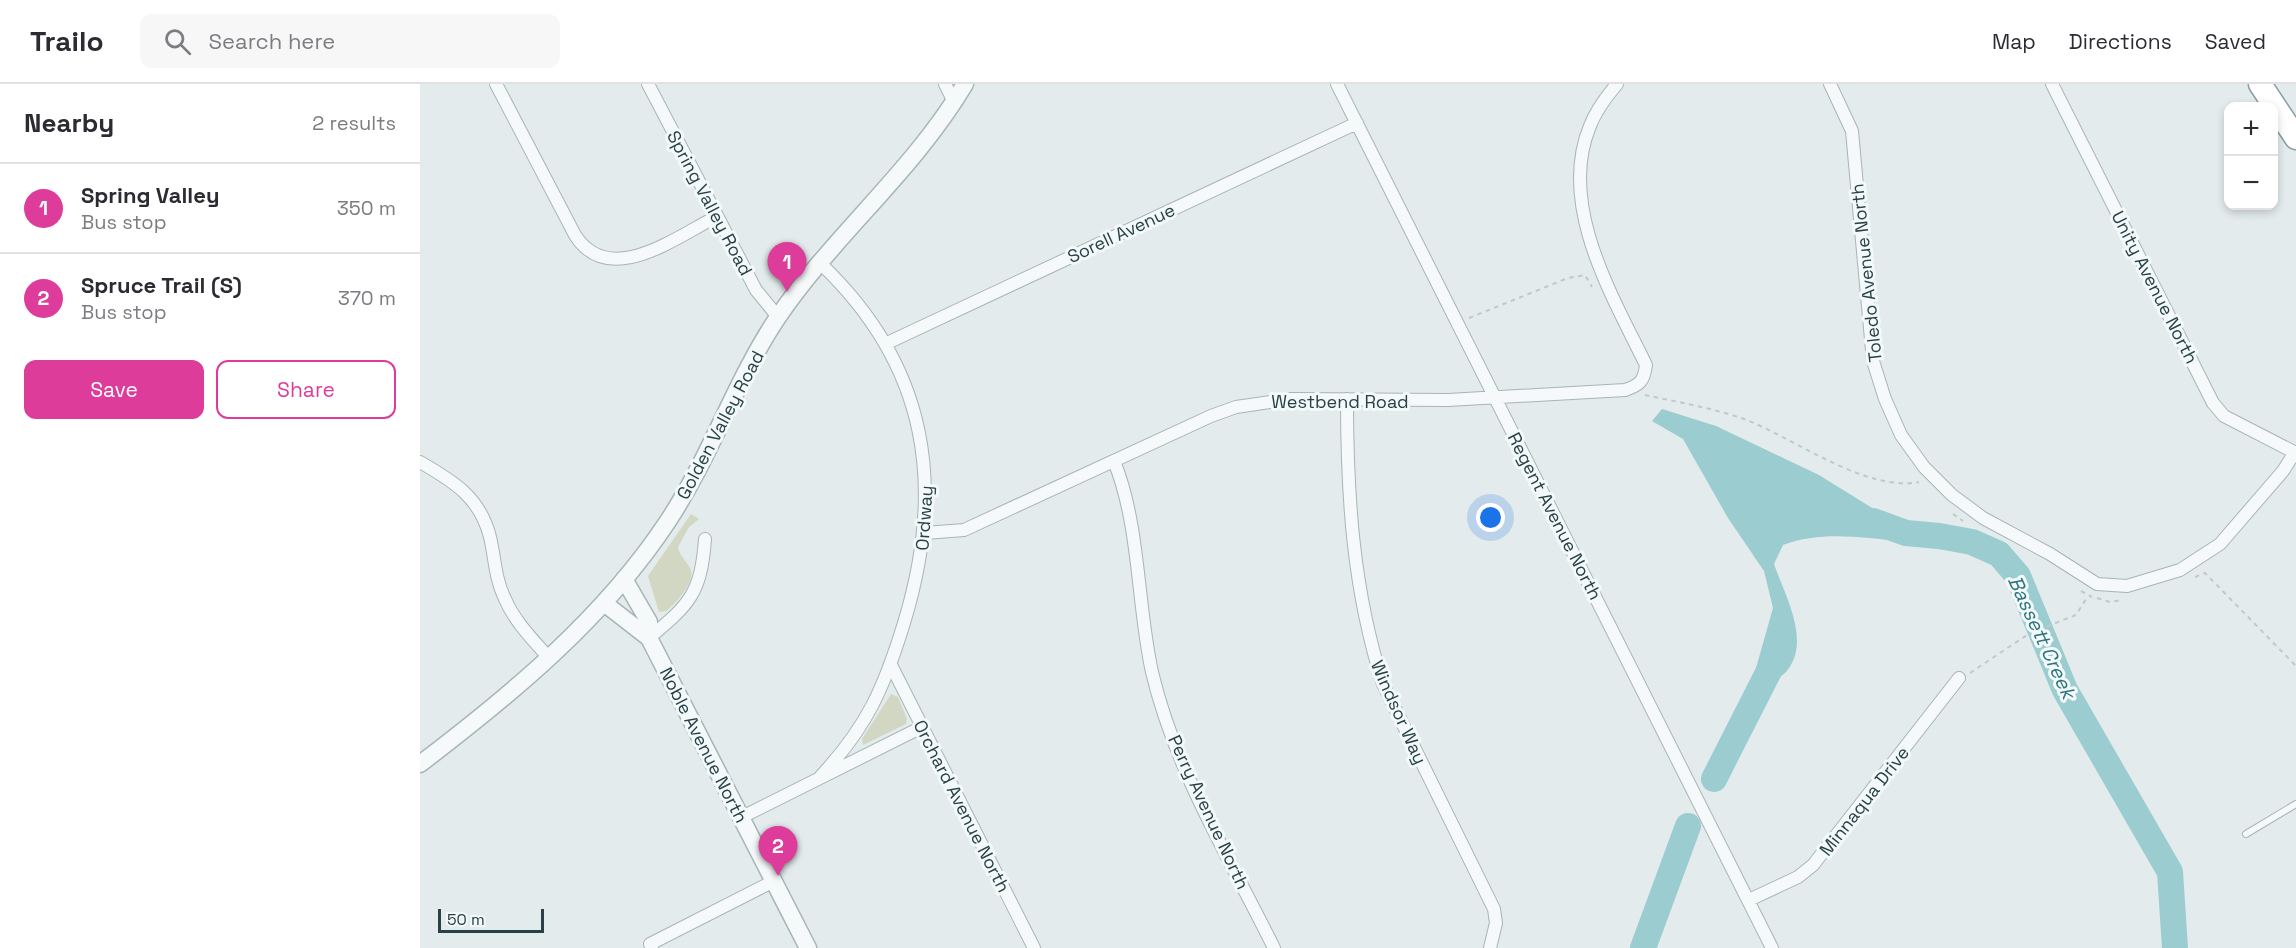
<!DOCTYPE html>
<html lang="en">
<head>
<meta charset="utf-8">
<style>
	:root { --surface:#fff; --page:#f7f7f7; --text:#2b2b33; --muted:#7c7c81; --line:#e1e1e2; --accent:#dd3c9b }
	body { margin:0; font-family:"Space Grotesk",sans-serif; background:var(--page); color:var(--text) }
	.controls { position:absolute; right:18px; top:18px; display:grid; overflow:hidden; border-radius:12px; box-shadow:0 3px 9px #0003 }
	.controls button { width:54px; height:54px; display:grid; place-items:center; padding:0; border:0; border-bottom:2px solid var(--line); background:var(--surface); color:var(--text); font:30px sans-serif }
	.scale { position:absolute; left:18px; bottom:15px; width:106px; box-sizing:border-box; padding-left:6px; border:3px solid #284147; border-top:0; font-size:16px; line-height:21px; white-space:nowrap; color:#284147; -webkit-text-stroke:4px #f3f8f9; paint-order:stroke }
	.you { position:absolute; left:1071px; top:434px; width:21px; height:21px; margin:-15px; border:4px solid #fff; border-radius:50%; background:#1a73e8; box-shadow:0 0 0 9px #1a73e833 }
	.badge { display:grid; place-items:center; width:39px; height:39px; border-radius:50%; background:var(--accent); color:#fff; font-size:20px; font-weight:700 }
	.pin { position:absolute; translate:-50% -50px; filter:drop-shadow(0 2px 3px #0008) }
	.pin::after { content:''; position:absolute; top:32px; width:21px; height:18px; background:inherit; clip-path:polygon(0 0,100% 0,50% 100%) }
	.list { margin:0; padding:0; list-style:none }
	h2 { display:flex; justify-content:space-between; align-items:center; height:78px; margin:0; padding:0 24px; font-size:26px }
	h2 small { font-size:20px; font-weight:400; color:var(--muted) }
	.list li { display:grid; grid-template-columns:39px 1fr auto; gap:18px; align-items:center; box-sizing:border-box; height:90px; padding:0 24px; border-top:2px solid var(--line) }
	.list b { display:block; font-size:22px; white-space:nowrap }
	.list p { margin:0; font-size:20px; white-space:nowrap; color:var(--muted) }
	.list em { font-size:20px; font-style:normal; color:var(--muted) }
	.actions { display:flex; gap:12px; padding:18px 24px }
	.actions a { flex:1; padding:14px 0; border:2px solid var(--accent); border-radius:12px; text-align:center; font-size:21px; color:var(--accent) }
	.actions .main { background:var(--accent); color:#fff }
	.icon { flex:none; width:33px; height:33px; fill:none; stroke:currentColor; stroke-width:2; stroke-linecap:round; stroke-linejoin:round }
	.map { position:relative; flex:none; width:1876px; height:864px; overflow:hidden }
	header { display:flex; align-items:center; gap:36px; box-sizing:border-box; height:84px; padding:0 30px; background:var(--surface); border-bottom:2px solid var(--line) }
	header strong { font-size:28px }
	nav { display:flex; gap:33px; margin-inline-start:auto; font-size:21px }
	.search { width:420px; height:54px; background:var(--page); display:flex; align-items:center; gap:15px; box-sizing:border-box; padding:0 21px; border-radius:12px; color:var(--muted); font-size:22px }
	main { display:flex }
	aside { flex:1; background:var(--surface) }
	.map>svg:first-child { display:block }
</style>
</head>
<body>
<header>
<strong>Trailo</strong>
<div class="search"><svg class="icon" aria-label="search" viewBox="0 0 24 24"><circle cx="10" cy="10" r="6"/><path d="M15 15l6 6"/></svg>Search here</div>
<nav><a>Map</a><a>Directions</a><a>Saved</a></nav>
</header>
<main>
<aside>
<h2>Nearby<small>2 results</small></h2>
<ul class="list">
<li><span class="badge">1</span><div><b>Spring Valley</b><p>Bus stop</p></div><em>350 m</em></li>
<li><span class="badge">2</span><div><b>Spruce Trail (S)</b><p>Bus stop</p></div><em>370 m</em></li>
</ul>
<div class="actions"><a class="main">Save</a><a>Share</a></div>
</aside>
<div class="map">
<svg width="1876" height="864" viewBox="0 0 1876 864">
	<rect width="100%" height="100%" fill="#e3ebec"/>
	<path fill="#d1d7c3" d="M271,430L279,435L269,443L258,463C260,473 266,476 270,484C277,496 256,520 246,527L239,528L228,492Z
		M471,610L478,613L487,635L486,640L443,661L442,655Z"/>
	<path fill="#9accd0" d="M1242,325L1296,342L1399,391L1486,445L1483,457C1443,454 1402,446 1363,461L1354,480C1365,512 1392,558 1366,588C1361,593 1352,598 1346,602L1336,584L1353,524L1344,487L1308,434L1263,355L1232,337Z"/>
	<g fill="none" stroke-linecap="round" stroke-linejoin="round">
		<path stroke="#9accd0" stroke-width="26" d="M1453,437L1486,449L1519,452L1552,458L1579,470L1598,492L1645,606L1750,788L1755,864
			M1294,695L1352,581L1355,566
			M1223,864L1268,742"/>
		<g stroke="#a7b5b7" stroke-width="8">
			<path id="service" d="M1826,750L1876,720"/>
		</g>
		<g stroke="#a7b5b7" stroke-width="14">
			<path id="minor" d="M76,0L155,151C189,205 256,153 296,133
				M228,0L336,206L358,233
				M525,0L534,18
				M917,0L1352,864
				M1410,0L1432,47L1453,277L1465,315L1481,351L1504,383L1532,411L1563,434L1630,470L1677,500L1707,502L1760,486L1800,460L1863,387L1875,368
				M1632,0L1793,319L1804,332L1876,369
				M465,260L937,39
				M927,315C927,413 933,506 963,600L1074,825L1076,839L1070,864
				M694,377C720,441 717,520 732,588C755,686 810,775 854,864
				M0,378C33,397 60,413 70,453C75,474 75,495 85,515C95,538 113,556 129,574
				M505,449L544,446L791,332L816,323L871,315L1028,316L1205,306C1220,301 1224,297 1226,281C1193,213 1137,121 1170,42C1176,26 1186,13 1197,0
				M229,554C270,520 281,509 285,455
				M471,581L614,864
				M400,693C447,643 464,604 484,539C526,401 508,282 401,180
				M322,733L502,643
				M1329,816L1378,793L1393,781L1539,594
				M232,864L230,860L354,797"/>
		</g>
		<g stroke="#a7b5b7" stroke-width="19">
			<path id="tertiary" d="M204,495L229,538V554L388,864
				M184,519L229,554
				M0,680C92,610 184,534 248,437C291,372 315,297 358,233C414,151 494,86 545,0"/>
		</g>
		<g stroke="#88a0a5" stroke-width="25">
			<path id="motorway" d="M1840,0L1876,54"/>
		</g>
		<path stroke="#c0c9cb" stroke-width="2" stroke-dasharray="4.5 4.5" stroke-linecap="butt" d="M1049,234L1148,194L1165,191L1172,203
			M1225,311C1258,318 1292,324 1324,335C1376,355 1445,408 1499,398
			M1533,430L1543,437
			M1775,493L1785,489L1876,582
			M1661,507L1672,513
			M1677,514L1690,518L1701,516
			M1550,589L1610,549L1656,531L1668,512"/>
		<use href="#service" stroke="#f6f9fa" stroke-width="6"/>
		<use href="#minor" stroke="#f6f9fa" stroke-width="12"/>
		<use href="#tertiary" stroke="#f6f9fa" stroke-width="16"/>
		<use href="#motorway" stroke="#fff" stroke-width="22"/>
	</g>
	<g text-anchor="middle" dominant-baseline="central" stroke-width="6" stroke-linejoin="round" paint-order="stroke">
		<g font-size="18" fill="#284147" stroke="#f3f8f9">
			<text transform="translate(290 119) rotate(62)">Spring Valley Road</text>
			<text transform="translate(701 149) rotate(-25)">Sorell Avenue</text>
			<text transform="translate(1446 189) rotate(-96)">Toledo Avenue North</text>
			<text transform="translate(1735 203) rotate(63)">Unity Avenue North</text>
			<text x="920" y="317">Westbend Road</text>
			<text transform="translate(300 341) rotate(-62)">Golden Valley Road</text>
			<text transform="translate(1135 432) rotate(63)">Regent Avenue North</text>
			<text transform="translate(504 434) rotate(-86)">Ordway</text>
			<text transform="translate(979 628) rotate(66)">Windsor Way</text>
			<text transform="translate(284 661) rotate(63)">Noble Avenue North</text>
			<text transform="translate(1444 717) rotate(-52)">Minnaqua Drive</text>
			<text transform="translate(542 722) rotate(63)">Orchard Avenue North</text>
			<text transform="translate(789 728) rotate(65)">Perry Avenue North</text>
		</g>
		<g font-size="20" font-style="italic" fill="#2d767f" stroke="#f3f8f9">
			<text transform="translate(1622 553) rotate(65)">Bassett Creek</text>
		</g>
	</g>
</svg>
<div class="controls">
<button>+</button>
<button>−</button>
</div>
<div class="scale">50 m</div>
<div class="you"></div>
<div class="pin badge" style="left:367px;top:208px">1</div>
<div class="pin badge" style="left:358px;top:792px">2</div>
</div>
</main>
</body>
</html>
